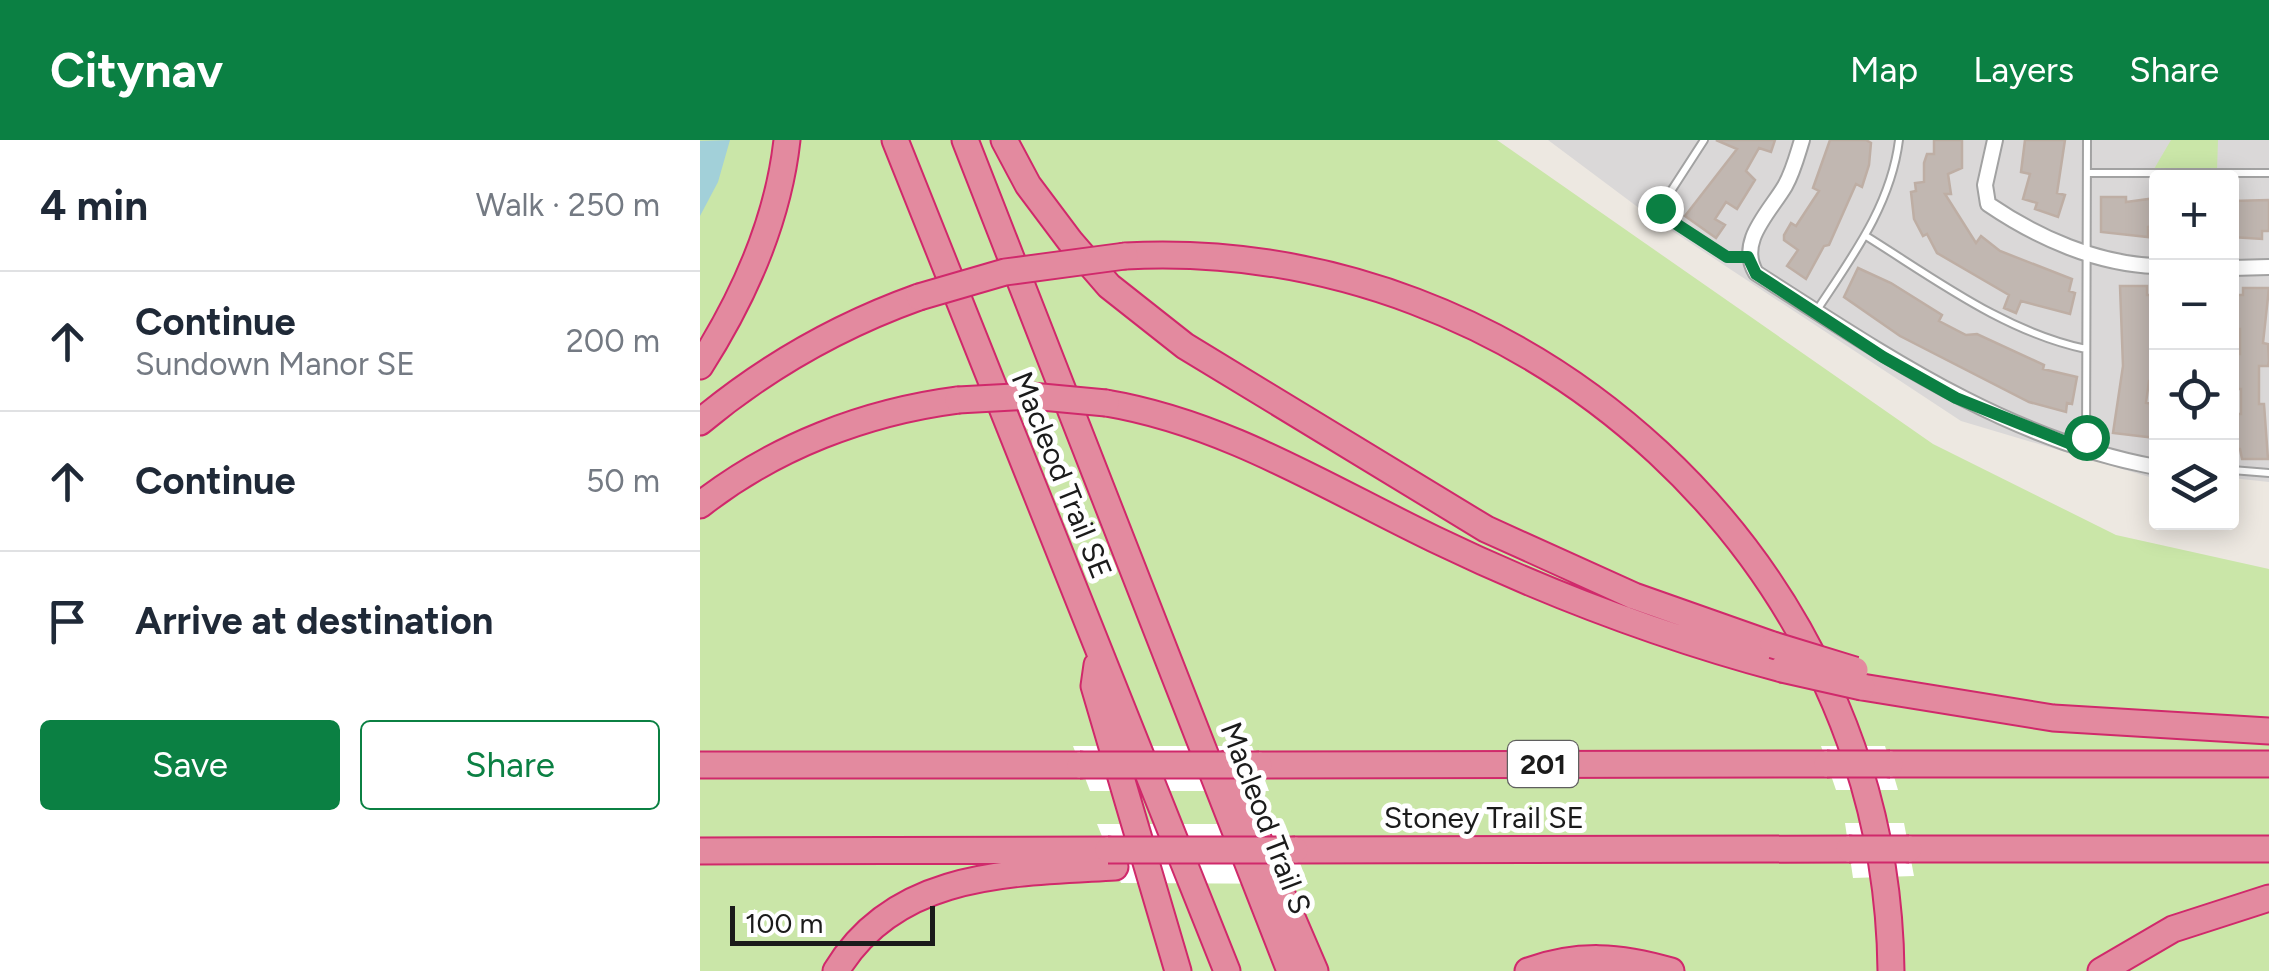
<!DOCTYPE html>
<html lang="en">
<head>
<meta charset="utf-8">
<style>
	:root { --surface:#fff; --page:#f2f2f3; --text:#1f2937; --muted:#747a83; --line:#e0e1e3; --accent:#0b8043 }
	body { margin:0; font-family:Figtree,sans-serif; background:var(--page); color:var(--text) }
	.controls { position:absolute; right:30px; top:30px; display:grid; overflow:hidden; border-radius:10px; box-shadow:0 5px 25px #0003 }
	.controls button { width:90px; height:90px; display:grid; place-items:center; padding:0; border:0; border-bottom:2px solid var(--line); background:var(--surface); color:var(--text); font:50px sans-serif }
	.scale { position:absolute; left:30px; bottom:25px; width:205px; box-sizing:border-box; padding-left:10px; border:5px solid #1b1b1b; border-top:0; font-size:28px; line-height:35px; white-space:nowrap; color:#1b1b1b; -webkit-text-stroke:8px #fff; paint-order:stroke }
	.stop { position:absolute; width:30px; height:30px; margin:-22px; border:8px solid #0b8043; border-radius:50%; background:#fff }
	.stop.end { background:#0b8043; border-color:#fff; box-shadow:0 2px 10px #0008 }
	.list { margin:0; padding:0; list-style:none }
	h2 { display:flex; justify-content:space-between; align-items:center; height:130px; margin:0; padding:0 40px; font-size:42px }
	h2 small { font-size:32px; font-weight:400; color:var(--muted) }
	.list li { display:grid; grid-template-columns:65px 1fr auto; gap:30px; align-items:center; box-sizing:border-box; height:140px; padding:0 40px; border-top:2px solid var(--line) }
	.list b { display:block; font-size:38px; white-space:nowrap }
	.list p { margin:0; font-size:32px; white-space:nowrap; color:var(--muted) }
	.list em { font-size:32px; font-style:normal; color:var(--muted) }
	.actions { display:flex; gap:20px; padding:30px 40px }
	.actions a { flex:1; padding:22px 0; border:2px solid var(--accent); border-radius:10px; text-align:center; font-size:35px; color:var(--accent) }
	.actions .main { background:var(--accent); color:#fff }
	.icon { flex:none; width:55px; height:55px; fill:none; stroke:currentColor; stroke-width:2; stroke-linecap:round; stroke-linejoin:round }
	.map { position:relative; flex:none; width:1569px; height:831px; overflow:hidden }
	header { display:flex; align-items:center; gap:60px; box-sizing:border-box; height:140px; padding:0 50px; background:var(--accent); color:#fff }
	header strong { font-size:48px }
	nav { display:flex; gap:55px; margin-inline-start:auto; font-size:35px }
	main { display:flex }
	aside { flex:1; background:var(--surface) }
	.map>svg:first-child { display:block }
</style>
</head>
<body>
<header>
<strong>Citynav</strong>
<nav><a>Map</a><a>Layers</a><a>Share</a></nav>
</header>
<main>
<aside>
<h2>4 min<small>Walk · 250 m</small></h2>
<ul class="list">
<li><svg class="icon" aria-label="ahead" viewBox="0 0 24 24"><path d="M12 20V5M6 11l6-6 6 6"/></svg><div><b>Continue</b><p>Sundown Manor SE</p></div><em>200 m</em></li>
<li><svg class="icon" aria-label="ahead" viewBox="0 0 24 24"><path d="M12 20V5M6 11l6-6 6 6"/></svg><div><b>Continue</b></div><em>50 m</em></li>
<li><svg class="icon" aria-label="arrive" viewBox="0 0 24 24"><path d="M6 21V4h12l-3 4 3 4H6"/></svg><div><b>Arrive at destination</b></div></li>
</ul>
<div class="actions"><a class="main">Save</a><a>Share</a></div>
</aside>
<div class="map">
<svg width="1569" height="831" viewBox="0 0 1569 831">
	<rect width="100%" height="100%" fill="#ede8e1"/>
	<path fill="#dad8d8" d="M848,0H1569V342L1532,338V38H1456V339L1261,281L951,77Z"/>
	<path fill="#cae6a8" d="M0,0H797L1233,304L1416,395L1569,429V831H0Z
		M1471,0H1518L1517,30L1454,29Z"/>
	<path fill="#a2d0d9" d="M30,0L18,42L0,76V1Z"/>
	<path fill="#fff" d="M373,606H552L569,651H390Z
		M1121,606H1185L1198,650H1136Z
		M1145,683H1204L1214,736L1153,738Z
		M397,684H585L608,744L421,743Z"/>
	<path fill="#c1b7b1" stroke="#beaea4" stroke-width="2.5" d="M1016,0H1075L1071,12L1059,8L1046,31L1055,40L1037,69L1026,62L1015,79L1025,85L1016,98L985,76L1037,9Z
		M1130,0H1166L1171,3L1169,25L1162,47L1156,44L1129,105L1124,106L1106,139L1087,126L1098,110L1084,100V95L1091,83L1096,86L1119,51L1113,48Z
		M1234,0H1262V28L1248,34L1251,54H1245L1276,103L1281,96L1300,111L1372,139L1369,151L1375,153L1370,174L1321,161L1316,173L1304,168L1309,155L1237,113L1227,94L1223,96L1214,79L1211,52L1216,51L1215,43L1224,42V23L1227,14H1234Z
		M1325,0H1365L1357,53L1365,55L1358,77L1335,69L1337,63L1323,59L1330,34L1321,32Z
		M1401,57H1426V62L1456,58V85L1448,87V97L1401,92Z
		M1569,60V91H1562V99L1532,97V61Z
		M1158,128L1191,143L1242,175L1239,181L1266,195L1277,194L1344,225L1343,229L1377,237L1372,264L1367,263L1366,272L1329,262L1200,196L1144,157Z
		M1420,146H1447V155H1456V185H1451L1456,241H1449L1446,263L1456,264V298L1413,293L1423,226Z
		M1543,148H1569L1563,203L1568,204L1569,221L1568,226H1559V264H1564L1568,319H1542L1540,309H1532V274H1541V249H1532V214H1540V189H1532V155H1543Z"/>
	<g fill="none" stroke-linecap="round" stroke-linejoin="round">
		<g stroke="#a2a2a2" stroke-width="10">
			<path id="service" d="M1004,0L960,68L964,76L1027,117H1049
				M1387,33H1569
				M1166,96C1235,139 1305,192 1386,209
				M1117,170C1152,117 1191,65 1199,0
				M1386,309L1387,0
				M1532,330L1569,333"/>
		</g>
		<g stroke="#a2a2a2" stroke-width="18">
			<path id="minor" d="M1102,0C1097,16 1093,32 1085,46C1069,73 1037,102 1056,133C1183,214 1305,299 1456,327
				M1295,0L1285,45L1288,64C1338,98 1397,124 1456,126
				M1532,128L1569,127"/>
		</g>
		<g stroke="#d0296b" stroke-width="29">
			<path id="motorway" d="M195,0L527,831
				M265,0L590,831
				M304,0L328,45L370,101L409,146L485,206L786,389L934,456L1073,505
				M425,116C830,95 1187,423 1191,831
				M0,226C44,157 78,82 87,0
				M406,263C525,283 626,347 734,399C846,453 962,497 1082,529
				M0,282C66,227 138,186 219,157
				M0,365C74,307 165,272 258,260
				M397,525L394,546L478,831
				M1162,547L1353,578L1569,591
				M526,624L615,831
				M1190,624H1569
				M0,625H380
				M559,625L1127,624
				M1209,709H1569
				M595,710L1149,709
				M0,711L408,710
				M136,831C196,731 312,733 415,727
				M828,831C878,813 920,816 971,831
				M1401,831L1473,789L1569,758"/>
		</g>
		<use href="#service" stroke="#fff" stroke-width="6"/>
		<use href="#minor" stroke="#fff" stroke-width="14"/>
		<use href="#motorway" stroke="#e38a9f" stroke-width="25"/>
		<g stroke="#d0296b" stroke-width="29" stroke-linecap="butt">
			<path id="motorway-bridge" d="M219,157L305,132L425,116
				M258,260L331,256L406,263
				M1073,505L1155,530
				M1082,529L1162,547
				M1127,624H1190
				M380,625H559
				M1149,709H1209
				M408,710H595"/>
		</g>
		<use href="#motorway-bridge" stroke="#e38a9f" stroke-width="25"/>
	</g>
	<g fill="none" stroke-linecap="round" stroke-linejoin="round">
		<path stroke="#0b8043" stroke-width="12" d="M960,68L964,76L1027,117H1048L1056,134L1183,217L1256,258L1386,310V297"/>
	</g>
	<g text-anchor="middle" dominant-baseline="central" stroke-width="10" stroke-linejoin="round" paint-order="stroke">
		<rect fill="#fff" stroke="#5f5f5f" stroke-width="2.5" x="808" y="601" width="70" height="46" rx="8"/>
		<g font-size="28" font-weight="bold" fill="#1b1b1b">
			<text x="843" y="624">201</text>
		</g>
		<g font-size="30" fill="#1b1b1b" stroke="#fff">
			<text transform="translate(362 335) rotate(68)">Macleod Trail SE</text>
			<text x="784" y="677">Stoney Trail SE</text>
			<text transform="translate(566 678) rotate(69)">Macleod Trail S</text>
		</g>
	</g>
</svg>
<div class="controls">
<button>+</button>
<button>−</button>
<button><svg class="icon" aria-label="locate" viewBox="0 0 24 24"><circle cx="12" cy="12" r="6"/><path d="M12 2v4M12 18v4M2 12h4M18 12h4"/></svg></button>
<button><svg class="icon" aria-label="layers" viewBox="0 0 24 24"><path d="M12 4l9 5-9 5-9-5zM3 14l9 5 9-5"/></svg></button>
</div>
<div class="scale">100 m</div>
<div class="stop" style="left:1386px;top:297px"></div>
<div class="stop end" style="left:960px;top:68px"></div>
</div>
</main>
</body>
</html>
